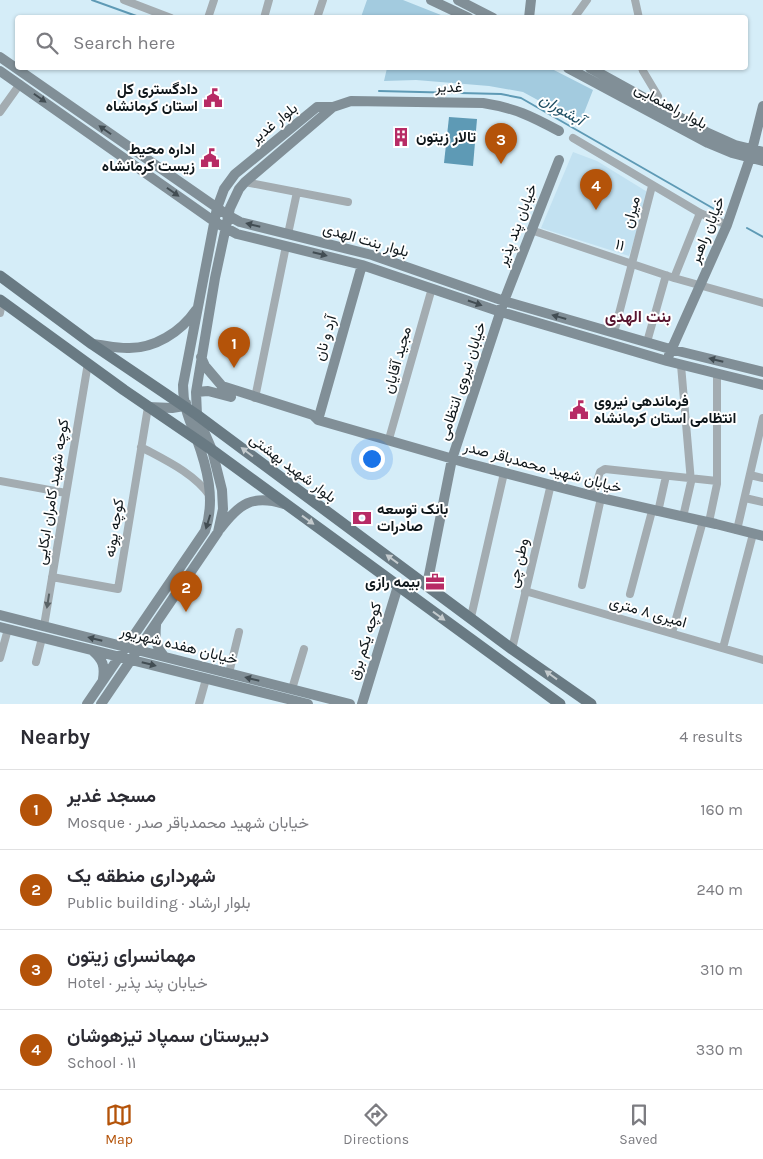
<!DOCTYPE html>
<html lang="en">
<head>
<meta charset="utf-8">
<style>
	:root { --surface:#fff; --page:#f7f7f7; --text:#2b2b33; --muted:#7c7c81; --line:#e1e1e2; --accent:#b45309 }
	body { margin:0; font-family:Karla,Vazirmatn,sans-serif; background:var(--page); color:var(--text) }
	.you { position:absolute; left:371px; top:458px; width:18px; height:18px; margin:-12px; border:4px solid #fff; border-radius:50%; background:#1a73e8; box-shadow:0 0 0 8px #1a73e833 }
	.badge { display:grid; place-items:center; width:32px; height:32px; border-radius:50%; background:var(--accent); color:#fff; font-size:16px; font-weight:700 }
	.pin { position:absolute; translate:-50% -41px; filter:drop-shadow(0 1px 2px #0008) }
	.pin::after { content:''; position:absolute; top:26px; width:18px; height:15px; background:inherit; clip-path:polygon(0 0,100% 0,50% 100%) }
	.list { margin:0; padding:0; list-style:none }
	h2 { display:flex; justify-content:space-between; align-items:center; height:65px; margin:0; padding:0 20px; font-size:21px }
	h2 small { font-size:16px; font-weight:400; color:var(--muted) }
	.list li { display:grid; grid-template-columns:32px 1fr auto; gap:15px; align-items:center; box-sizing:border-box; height:80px; padding:0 20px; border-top:1px solid var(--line) }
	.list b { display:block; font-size:19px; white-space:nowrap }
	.list p { margin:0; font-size:16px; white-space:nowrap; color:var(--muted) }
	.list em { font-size:16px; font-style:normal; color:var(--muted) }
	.icon { flex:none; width:28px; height:28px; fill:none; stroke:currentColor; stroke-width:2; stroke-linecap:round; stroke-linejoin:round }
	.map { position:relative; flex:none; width:763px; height:704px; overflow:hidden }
	.search { position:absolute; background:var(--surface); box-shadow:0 1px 4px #0004; left:15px; right:15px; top:15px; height:55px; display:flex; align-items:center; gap:12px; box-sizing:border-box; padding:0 18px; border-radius:5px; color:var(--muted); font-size:19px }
	.sheet { height:385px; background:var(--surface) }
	nav { display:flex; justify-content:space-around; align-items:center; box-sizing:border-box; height:70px; border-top:1px solid var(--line); background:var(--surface); font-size:14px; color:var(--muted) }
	nav a { display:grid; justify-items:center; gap:2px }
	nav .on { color:var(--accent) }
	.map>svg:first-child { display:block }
</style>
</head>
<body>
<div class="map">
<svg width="763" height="704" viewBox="0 0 763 704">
	<rect width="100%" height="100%" fill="#d5edf8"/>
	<path fill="#c2e1f1" d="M573,152L597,161L649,193L629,256L541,228Z"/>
	<path fill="#a3cbdf" d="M367,0H403L446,17H361Z
		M387,68H550L593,90L580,123L523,92L489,86L416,80L384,81Z"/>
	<path fill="#5e9ab5" d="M449,117L477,119L473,166L444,163Z"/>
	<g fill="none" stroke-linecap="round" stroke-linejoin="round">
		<path stroke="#5e9ab5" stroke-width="2" d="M92,0L142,18
			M379,91L501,94L521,98L716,210
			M747,228L763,237"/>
		<path stroke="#a3acb1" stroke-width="8" d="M124,0L171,18
			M635,0L639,18
			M208,18L214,0
			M264,18L269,0
			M317,18L323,0
			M574,18L587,0
			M642,68L643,71L658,96
			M0,112L20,84
			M573,138L700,213L727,225
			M245,182L348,202
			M531,230L674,278L763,303
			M288,234L297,192
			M674,278L700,213
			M0,313L2,302
			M614,333L652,186
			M647,342L666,275
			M681,365L691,482L683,517
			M255,398L286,246
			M389,439L432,288
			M141,447C165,460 194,473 210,496
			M750,475L763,478
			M0,481L66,493
			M592,496L600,472L605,469L717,481
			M745,498L763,502
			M658,512L666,476
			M709,522L717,484V374
			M737,530L763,418
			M52,577L118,589L148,407
			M582,585L601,498
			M525,591L763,660
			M630,594L652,511
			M471,617L504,473
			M44,626L88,363
			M672,633L703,521
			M723,648L753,534
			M512,649L551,484
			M0,658L8,629
			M36,662L42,638
			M229,673L239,632
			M292,689L304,649
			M199,704L206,679"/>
		<path stroke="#818f97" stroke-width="10" d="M431,0L469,18
			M458,0L493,18
			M529,18L531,0
			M0,57L229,216L240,222L372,255L504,301L670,349L763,372
			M568,68L708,143L732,153L763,161
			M590,68L706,132L735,145L763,152
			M0,71L215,222L237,234L362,265L501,312L667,361L763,385
			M92,344C104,345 115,348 127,348C154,349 181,332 196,310
			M669,355L727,225L750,158L763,106
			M201,357L205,366L222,386L313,415L318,420L467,463L601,498L716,524L763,536
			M196,392L208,391L231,397
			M148,407L172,408L184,406L186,403
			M318,420L362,265
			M220,529C239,504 252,494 284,504
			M427,585L452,459L504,301L559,160
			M0,615L350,704
			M156,625C155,637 155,646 164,656
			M0,627L308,704
			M93,651C103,660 105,666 103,679
			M87,704L205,531C216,500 207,467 196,437C189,419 183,406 183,385L217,208L224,189L235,174L317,107H333L351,101L483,103C515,108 531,116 559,131
			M101,704L218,532L223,509L222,490L212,450L197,415L196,392L215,278L230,208L239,189L245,182L333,107
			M362,704L398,586"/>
		<path stroke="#697a83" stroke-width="11" d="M0,276L92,344L197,415L512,649L591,704
			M0,300L124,390L212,450L560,704"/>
	</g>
	<defs><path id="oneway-solid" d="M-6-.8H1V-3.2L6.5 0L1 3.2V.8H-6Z" transform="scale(1.25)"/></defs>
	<g fill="#424d53">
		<use href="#oneway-solid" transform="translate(40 98) rotate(35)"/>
		<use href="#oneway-solid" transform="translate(105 130) rotate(-145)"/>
		<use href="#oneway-solid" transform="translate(173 192) rotate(35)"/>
		<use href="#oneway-solid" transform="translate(253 225) rotate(-166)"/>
		<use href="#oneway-solid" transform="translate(320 254) rotate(14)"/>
		<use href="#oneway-solid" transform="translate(475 303) rotate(19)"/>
		<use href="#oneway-solid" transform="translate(559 317) rotate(-164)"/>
		<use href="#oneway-solid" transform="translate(716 360) rotate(-166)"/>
		<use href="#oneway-solid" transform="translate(208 522) rotate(107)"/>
		<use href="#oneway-solid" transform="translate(95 639) rotate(-166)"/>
		<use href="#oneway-solid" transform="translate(149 664) rotate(14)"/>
		<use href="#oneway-solid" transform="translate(252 679) rotate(-166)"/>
	</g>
	<g fill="#c3cacd">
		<use href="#oneway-solid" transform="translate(247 452) rotate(-143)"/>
		<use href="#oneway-solid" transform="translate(308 520) rotate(36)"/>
		<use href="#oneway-solid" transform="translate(392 559) rotate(-144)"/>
		<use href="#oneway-solid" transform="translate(439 616) rotate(36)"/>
		<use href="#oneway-solid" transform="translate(551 675) rotate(-144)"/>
	</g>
	<use fill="#596266" href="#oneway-solid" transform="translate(48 601) rotate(99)"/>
	<defs>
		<g id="civic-bare" transform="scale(1.5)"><path d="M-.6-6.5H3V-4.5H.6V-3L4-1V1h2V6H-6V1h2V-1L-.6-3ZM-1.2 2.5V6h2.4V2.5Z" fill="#b72b65" stroke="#fff" stroke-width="2.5" paint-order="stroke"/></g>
		<g id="building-bare" transform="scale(1.5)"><path d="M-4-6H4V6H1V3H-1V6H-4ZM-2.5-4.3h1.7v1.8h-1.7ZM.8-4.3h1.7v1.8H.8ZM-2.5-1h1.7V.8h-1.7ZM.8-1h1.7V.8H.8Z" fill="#b72b65" stroke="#fff" stroke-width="2.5" paint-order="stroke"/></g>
		<g id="bank-bare" transform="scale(1.5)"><path d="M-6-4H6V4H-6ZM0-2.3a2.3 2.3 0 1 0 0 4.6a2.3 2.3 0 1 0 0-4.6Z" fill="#b72b65" stroke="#fff" stroke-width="2.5" paint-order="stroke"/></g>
		<g id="office-bare" transform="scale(1.5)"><path d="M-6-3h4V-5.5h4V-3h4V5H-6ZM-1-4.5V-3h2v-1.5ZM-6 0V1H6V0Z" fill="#b72b65" stroke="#fff" stroke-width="2.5" paint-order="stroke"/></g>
	</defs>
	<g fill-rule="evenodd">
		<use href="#civic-bare" x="213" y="98"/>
		<use href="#building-bare" x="401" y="137"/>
		<use href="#civic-bare" x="210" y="158"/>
		<use href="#civic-bare" x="579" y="410"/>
		<use href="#bank-bare" x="362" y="518"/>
		<use href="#office-bare" x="435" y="582"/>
	</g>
	<g text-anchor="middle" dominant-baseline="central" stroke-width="4" stroke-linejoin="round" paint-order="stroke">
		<g font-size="15" fill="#0f171b" stroke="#fff">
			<text transform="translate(449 87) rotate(1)">غدیر</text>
			<text transform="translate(671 106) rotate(28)">بلوار راهنمایی</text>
			<text transform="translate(274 123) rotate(-39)">بلوار غدیر</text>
			<text transform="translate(631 212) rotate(-75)">میران</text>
			<text transform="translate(517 225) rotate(-69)">خیابان پند پذیر</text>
			<text transform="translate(707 230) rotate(-68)">خیابان راهبر</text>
			<text transform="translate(366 240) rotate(16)">بلوار بنت الهدی</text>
			<text transform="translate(620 245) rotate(18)">۱۱</text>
			<text transform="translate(325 338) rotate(-74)">آرد و نان</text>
			<text transform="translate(397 360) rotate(-74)">مجید آقایان</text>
			<text transform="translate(462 381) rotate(-72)">خیابان نیروی انتظامی</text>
			<text transform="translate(543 467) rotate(15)">خیابان شهید محمدباقر صدر</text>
			<text transform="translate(293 468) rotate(37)">بلوار شهید بهشتی</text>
			<text transform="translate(52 492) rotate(-81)">کوچه شهید کامران ابکایی</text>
			<text transform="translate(114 528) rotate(-81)">کوچه پونه</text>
			<text transform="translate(518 563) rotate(-77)">وطن چی</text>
			<text transform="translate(648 612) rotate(16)">امیری ۸ متری</text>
			<text transform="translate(365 641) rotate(-73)">کوچه یکم برق</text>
			<text transform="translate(179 645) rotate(14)">خیابان هفده شهریور</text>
		</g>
		<g font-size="15" font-weight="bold" fill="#0f171b" stroke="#fff" text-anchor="end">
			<text x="198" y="89">دادگستری کل<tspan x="198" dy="17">استان کرمانشاه</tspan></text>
			<text x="416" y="137" text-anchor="start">تالار زیتون</text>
			<text x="195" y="149">اداره محیط<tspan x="195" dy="17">زیست کرمانشاه</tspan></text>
			<text x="594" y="401" text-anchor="start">فرماندهی نیروی<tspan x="594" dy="17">انتظامی استان کرمانشاه</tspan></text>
			<text x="377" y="509" text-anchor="start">بانک توسعه<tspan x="377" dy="17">صادرات</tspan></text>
			<text x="420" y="582">بیمه رازی</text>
		</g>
		<g font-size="16" font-style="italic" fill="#1c4d62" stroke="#fff">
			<text transform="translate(562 109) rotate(30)">آبشوران</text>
		</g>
		<g font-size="16" font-weight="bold" fill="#58152f" stroke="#fff">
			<text x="638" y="316">بنت الهدی</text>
		</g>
	</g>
</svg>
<div class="you"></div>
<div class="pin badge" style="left:234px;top:368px">1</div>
<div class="pin badge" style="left:186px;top:612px">2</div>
<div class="pin badge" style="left:501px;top:164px">3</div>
<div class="pin badge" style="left:596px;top:210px">4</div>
<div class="search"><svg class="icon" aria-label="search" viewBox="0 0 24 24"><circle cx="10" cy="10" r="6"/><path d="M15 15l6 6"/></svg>Search here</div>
</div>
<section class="sheet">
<h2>Nearby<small>4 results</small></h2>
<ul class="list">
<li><span class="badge">1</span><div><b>مسجد غدیر</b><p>Mosque · خیابان شهید محمدباقر صدر</p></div><em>160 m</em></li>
<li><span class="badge">2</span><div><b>شهرداری منطقه یک</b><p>Public building · بلوار ارشاد</p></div><em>240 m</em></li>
<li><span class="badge">3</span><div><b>مهمانسرای زیتون</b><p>Hotel · خیابان پند پذیر</p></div><em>310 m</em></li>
<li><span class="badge">4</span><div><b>دبیرستان سمپاد تیزهوشان</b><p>School · ۱۱</p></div><em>330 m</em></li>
</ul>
</section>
<nav>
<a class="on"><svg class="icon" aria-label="map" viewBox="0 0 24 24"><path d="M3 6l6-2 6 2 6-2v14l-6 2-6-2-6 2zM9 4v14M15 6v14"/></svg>Map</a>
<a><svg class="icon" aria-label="directions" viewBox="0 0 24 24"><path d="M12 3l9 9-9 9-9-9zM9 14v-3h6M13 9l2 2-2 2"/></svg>Directions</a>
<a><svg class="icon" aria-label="saved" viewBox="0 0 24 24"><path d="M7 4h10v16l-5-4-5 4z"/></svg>Saved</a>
</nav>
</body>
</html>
